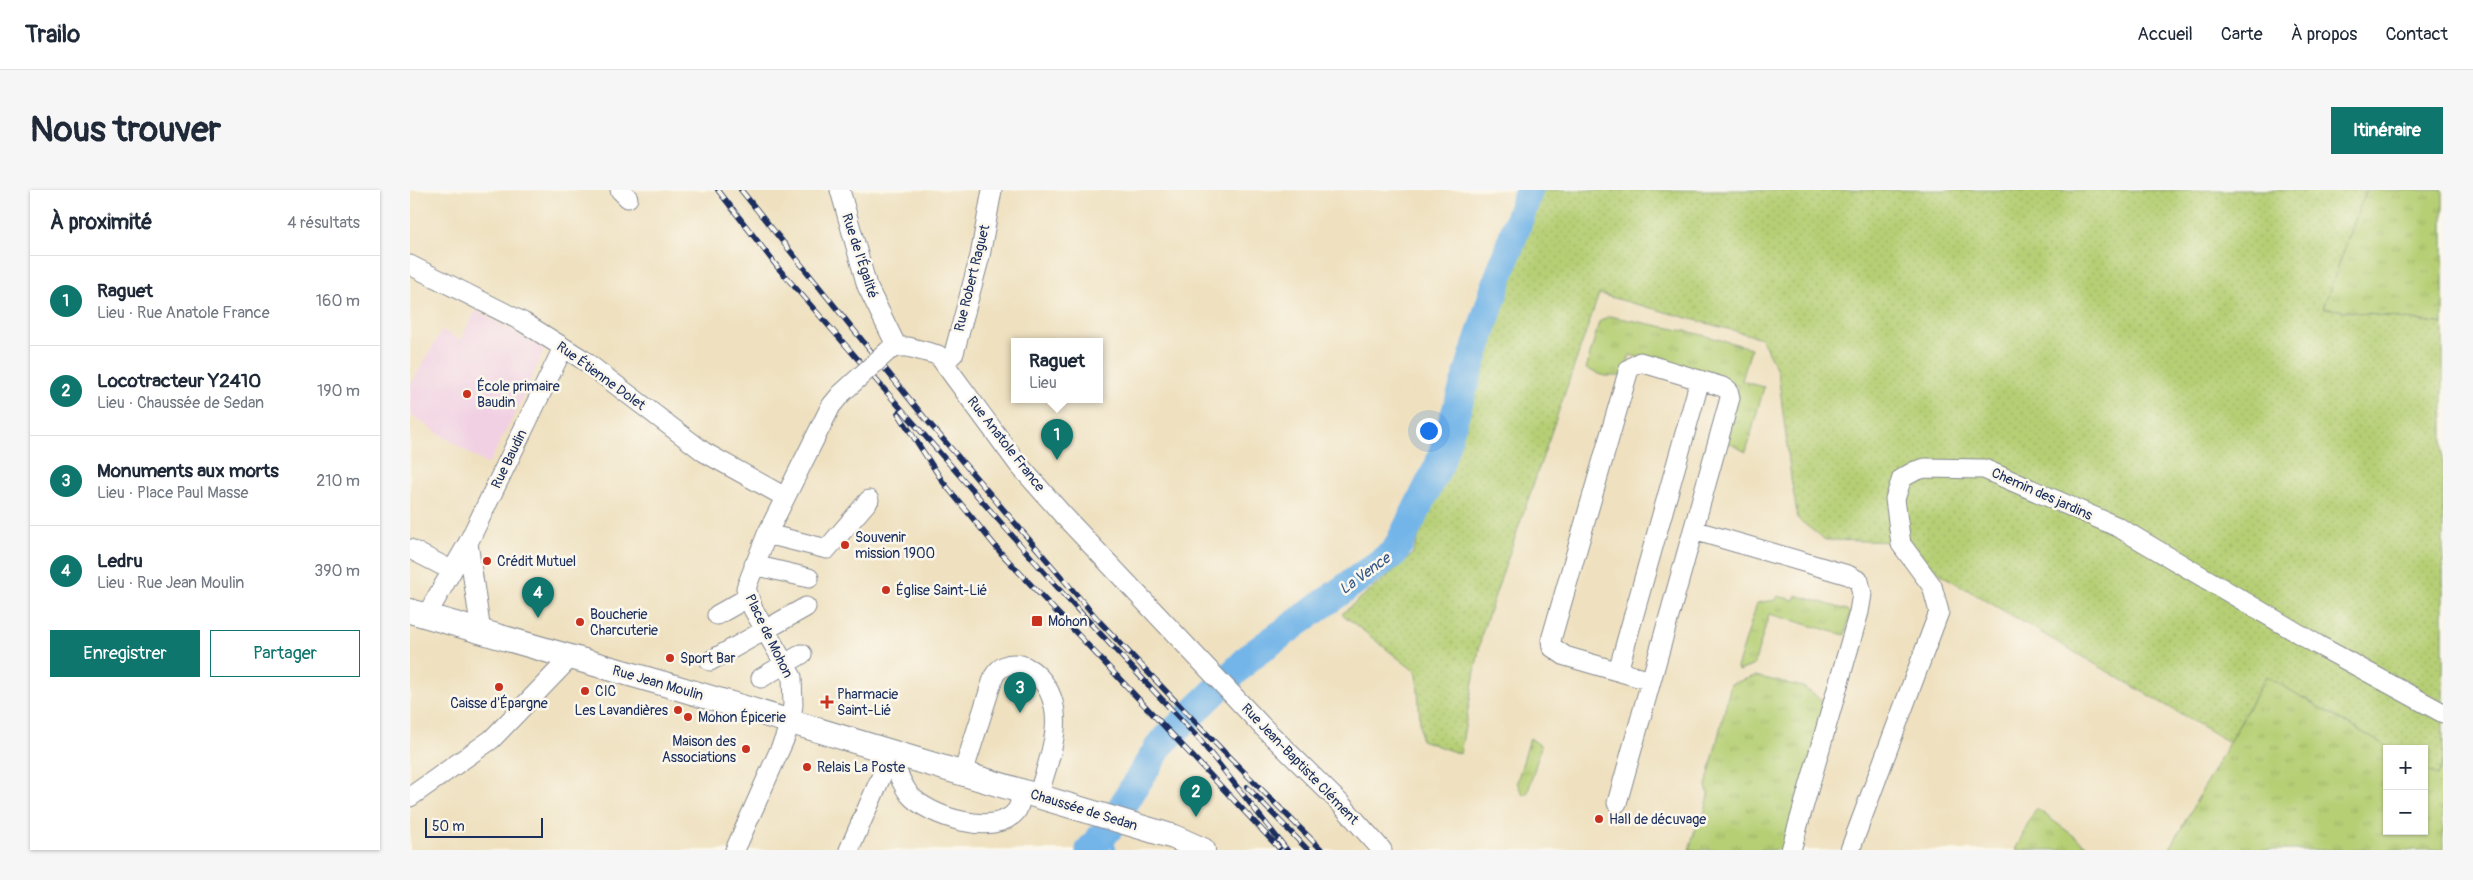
<!DOCTYPE html>
<html lang="fr">
<head>
<meta charset="utf-8">
<style>
	:root { --surface:#fff; --page:#f6f6f7; --text:#1f2937; --muted:#747a83; --line:#e0e1e3; --accent:#0f766e }
	body { margin:0; font-family:Pangolin,sans-serif; background:var(--page); color:var(--text) }
	.controls { position:absolute; right:15px; bottom:15px; display:grid; overflow:hidden; border-radius:0px; box-shadow:0 1px 4px #0004 }
	.controls button { width:45px; height:45px; display:grid; place-items:center; padding:0; border:0; border-bottom:1px solid var(--line); background:var(--surface); color:var(--text); font:25px sans-serif }
	.scale { position:absolute; left:15px; bottom:12px; width:118px; box-sizing:border-box; padding-left:5px; border:2px solid #1b2f5e; border-top:0; font-size:14px; line-height:18px; white-space:nowrap; color:#1b2f5e; -webkit-text-stroke:4px #fbf7ec; paint-order:stroke }
	.you { position:absolute; left:1018px; top:240px; width:18px; height:18px; margin:-12px; border:4px solid #fff; border-radius:50%; background:#1a73e8; box-shadow:0 0 0 8px #1a73e833 }
	.badge { display:grid; place-items:center; width:32px; height:32px; border-radius:50%; background:var(--accent); color:#fff; font-size:16px; font-weight:700 }
	.pin { position:absolute; translate:-50% -41px; filter:drop-shadow(0 1px 2px #0008) }
	.pin::after { content:''; position:absolute; top:26px; width:18px; height:15px; background:inherit; clip-path:polygon(0 0,100% 0,50% 100%) }
	.popup { position:absolute; left:601px; top:148px; width:92px; height:65px; box-sizing:border-box; display:grid; place-content:center; border-radius:0px; background:var(--surface); filter:drop-shadow(0 1px 4px #0005); font-size:16px; white-space:nowrap; color:var(--muted) }
	.popup b { font-size:19px; color:var(--text) }
	.popup::after { content:''; position:absolute; left:50%; top:100%; margin-left:-10px; border:10px solid transparent; border-top-color:var(--surface) }
	.list { margin:0; padding:0; list-style:none }
	h2 { display:flex; justify-content:space-between; align-items:center; height:65px; margin:0; padding:0 20px; font-size:21px }
	h2 small { font-size:16px; font-weight:400; color:var(--muted) }
	.list li { display:grid; grid-template-columns:32px 1fr auto; gap:15px; align-items:center; box-sizing:border-box; height:90px; padding:0 20px; border-top:1px solid var(--line) }
	.list b { display:block; font-size:19px; white-space:nowrap }
	.list p { margin:0; font-size:16px; white-space:nowrap; color:var(--muted) }
	.list em { font-size:16px; font-style:normal; color:var(--muted) }
	.actions { display:flex; gap:10px; padding:15px 20px }
	.actions a { flex:1; padding:11px 0; border:1px solid var(--accent); border-radius:0px; text-align:center; font-size:18px; color:var(--accent) }
	.actions .main { background:var(--accent); color:#fff }
	.map { position:relative; flex:none; width:2033px; height:660px; overflow:hidden; border-radius:0px }
	header { display:flex; align-items:center; gap:30px; box-sizing:border-box; height:70px; padding:0 25px; background:var(--surface); border-bottom:1px solid var(--line) }
	header strong { font-size:24px }
	nav { display:flex; gap:28px; margin-inline-start:auto; font-size:18px }
	.intro { display:flex; align-items:center; justify-content:space-between; box-sizing:border-box; height:120px; padding:0 30px }
	h1 { margin:0; font-size:35px }
	.button { padding:12px 22px; border-radius:0px; background:var(--accent); color:#fff; font-size:18px; font-weight:700 }
	main { display:flex; gap:30px; padding:0 30px }
	aside { flex:1; background:var(--surface); border-radius:0px; box-shadow:0 1px 4px #0004 }
	.map>svg:first-child { display:block }
</style>
</head>
<body>
<header>
<strong>Trailo</strong>
<nav><a>Accueil</a><a>Carte</a><a>À propos</a><a>Contact</a></nav>
</header>
<div class="intro"><h1>Nous trouver</h1><a class="button">Itinéraire</a></div>
<main>
<aside>
<h2>À proximité<small>4 résultats</small></h2>
<ul class="list">
<li><span class="badge">1</span><div><b>Raguet</b><p>Lieu · Rue Anatole France</p></div><em>160 m</em></li>
<li><span class="badge">2</span><div><b>Locotracteur Y2410</b><p>Lieu · Chaussée de Sedan</p></div><em>190 m</em></li>
<li><span class="badge">3</span><div><b>Monuments aux morts</b><p>Lieu · Place Paul Masse</p></div><em>210 m</em></li>
<li><span class="badge">4</span><div><b>Ledru</b><p>Lieu · Rue Jean Moulin</p></div><em>390 m</em></li>
</ul>
<div class="actions"><a class="main">Enregistrer</a><a>Partager</a></div>
</aside>
<div class="map">
<svg width="2033" height="660" viewBox="0 0 2033 660">
	<defs>
		<pattern id="grass-tufts" width="24" height="20" patternUnits="userSpaceOnUse" patternTransform="scale(1.25)"><rect width="24" height="20" fill="#b6cf74"/><path d="M3 7l-1-3M5 7V3M7 7l1-3M15 17l-1-3M17 17v-4M19 17l1-3" fill="none" stroke="#9cb267"/></pattern>
		<pattern id="garden-dots" width="8" height="8" patternUnits="userSpaceOnUse" patternTransform="scale(1.25)"><rect width="8" height="8" fill="#b6cf74"/><path d="M2 2h.1M6 6h.1" fill="none" stroke="#9cb267" stroke-width="1.8" stroke-linecap="round"/></pattern>
	</defs>
	<rect width="100%" height="100%" fill="#fbf7ec"/>
	<filter id="ink" filterUnits="userSpaceOnUse"><feTurbulence type="fractalNoise" baseFrequency=".02" numOctaves="2"/><feDisplacementMap in="SourceGraphic" scale="10" xChannelSelector="R" yChannelSelector="G"/><feConvolveMatrix kernelMatrix="1 2 1 2 8 2 1 2 1" color-interpolation-filters="sRGB"/></filter>
	<filter id="wash" filterUnits="userSpaceOnUse"><feTurbulence type="fractalNoise" baseFrequency=".0096" numOctaves="4" result="noise"/><feDisplacementMap in="SourceGraphic" scale="20" xChannelSelector="R" yChannelSelector="G"/><feGaussianBlur stdDeviation="1.12" result="paint"/><feColorMatrix in="noise" values="0 0 0 0 0 0 0 0 0 0 0 0 0 0 0 0 0 1.4 0 .05"/><feComposite in="paint" operator="in"/></filter>
	<g filter="url(#wash)">
		<rect width="100%" height="100%" fill="#efe1c0"/>
		<path fill="#f1d0e3" d="M66,120L134,159L111,212L78,275L0,225V196L32,140L50,150Z"/>
		<path fill="url(#grass-tufts)" stroke="#687f69" d="M1956,0H2033V134L1913,118Z
			M1199,126L1285,143L1341,158L1332,191L1354,197L1336,262L1313,250L1328,196L1220,165L1213,186H1195L1176,179L1189,132Z
			M1386,405L1437,420L1440,424L1435,445L1359,424L1344,475L1329,481L1327,478L1347,413L1365,410L1368,406L1384,410Z
			M1345,486L1393,497L1418,514L1375,660H1279L1288,629L1293,628L1299,606L1296,596L1321,494Z
			M1856,486L1981,559H1977V641H2014V578L2027,586L2033,571V660H1759Z
			M1120,548L1131,556L1118,602L1115,605L1112,604L1107,592Z
			M1626,618L1683,660H1605Z"/>
		<path fill="url(#garden-dots)" stroke="#687f69" d="M1133,0H1956L1913,118L2033,134V571L2027,586L2014,578V559H1981L1856,486L1819,552L1532,385L1494,352L1415,350L1388,329L1381,288L1368,182L1351,148L1189,104L1072,443L1050,564L1011,550L1007,483L932,424L1002,365Z"/>
		<g fill="none" stroke-linecap="round" stroke-linejoin="round">
			<path stroke="#73b5e8" stroke-width="5" d="M699,638L704,660"/>
			<path stroke="#73b5e8" stroke-width="29" d="M680,660L699,638L750,555L841,466L985,362L1029,275L1086,95L1119,0"/>
		</g>
	</g>
	<g filter="url(#ink)">
		<g fill="none" stroke-linecap="round" stroke-linejoin="round">
			<g stroke="#85888f" stroke-width="21">
				<path id="minor" d="M210,0L218,8
					M430,0L457,96L487,157
					M0,75L113,132L172,169L294,262L375,307
					M478,161L487,157H498L528,165L608,274L653,325L852,536L930,613L972,660
					M535,172L544,163L570,66L582,0
					M1283,340L1438,385L1449,391L1452,404L1449,422L1381,660
					M357,344L417,359L459,310
					M58,353L71,442
					M0,359L41,380
					M344,375L399,388
					M307,425L339,407
					M16,426L58,353L153,158
					M300,471L396,417
					M1208,481L1290,190
					M351,488L392,464
					M479,562C485,576 490,592 499,604C517,626 587,649 607,620C610,615 611,606 612,601
					M553,583L584,486C590,476 599,472 611,475C619,477 624,482 630,488C660,522 639,568 628,606
					M0,607L82,549L160,468
					M1207,613L1320,208L1318,200L1313,197L1230,172L1219,179L1141,450L1142,457L1155,466L1241,491
					M325,660L374,550L380,533L383,515L382,487L343,419L336,398L357,344L421,216L431,204
					M439,660L471,587L479,562
					M1440,660L1529,422L1522,396L1491,354L1485,309L1492,288L1505,281L1515,278L1574,279L1708,337L1908,455L2033,523"/>
			</g>
			<g stroke="#85888f" stroke-width="26">
				<path id="major" d="M0,421L258,495L764,647L793,660"/>
			</g>
			<use href="#minor" stroke="#fff" stroke-width="19"/>
			<use href="#major" stroke="#fff" stroke-width="24"/>
			<g stroke="#1b2f5e" stroke-width="5.5">
				<path id="rail" d="M308,0L369,79L655,406L789,549L877,660
					M331,0L514,227L690,432L814,562L912,660
					M488,223L533,292L591,363L869,658
					M837,597L898,660"/>
			</g>
			<use href="#rail" stroke="#fbf7ec" stroke-width="4" stroke-dasharray="11" stroke-linecap="butt"/>
			<g stroke="#85888f" stroke-width="21" stroke-linecap="butt">
				<path id="minor-bridge" d="M431,204L478,161"/>
			</g>
			<use href="#minor-bridge" stroke="#fff" stroke-width="19"/>
		</g>
	</g>
	<g fill="#c8321e" stroke="#fbf7ec" stroke-width="2">
		<circle cx="57" cy="204" r="5"/>
		<circle cx="435" cy="355" r="5"/>
		<circle cx="77" cy="371" r="5"/>
		<circle cx="476" cy="400" r="5"/>
		<rect x="621" y="425" width="12" height="12" rx="2.5"/>
		<circle cx="170" cy="432" r="5"/>
		<circle cx="260" cy="468" r="5"/>
		<circle cx="89" cy="497" r="5"/>
		<circle cx="175" cy="501" r="5"/>
		<path d="M414.5 504.5h5v5h5v5h-5v5h-5v-5h-5v-5h5z"/>
		<circle cx="268" cy="520" r="5"/>
		<circle cx="278" cy="527" r="5"/>
		<circle cx="336" cy="559" r="5"/>
		<circle cx="397" cy="577" r="5"/>
		<circle cx="1189" cy="629" r="5"/>
	</g>
	<g text-anchor="middle" dominant-baseline="central" stroke-width="5" stroke-linejoin="round" paint-order="stroke">
		<g font-size="14" fill="#1b2f5e" stroke="#fbf7ec">
			<text transform="translate(450 66) rotate(72)">Rue de l'Égalité</text>
			<text transform="translate(562 88) rotate(-76)">Rue Robert Raguet</text>
			<text transform="translate(191 186) rotate(36)">Rue Étienne Dolet</text>
			<text transform="translate(596 254) rotate(52)">Rue Anatole France</text>
			<text transform="translate(99 269) rotate(-64)">Rue Baudin</text>
			<text transform="translate(1632 304) rotate(24)">Chemin des jardins</text>
			<text transform="translate(359 446) rotate(64)">Place de Mohon</text>
			<text transform="translate(248 493) rotate(16)">Rue Jean Moulin</text>
			<text transform="translate(890 574) rotate(46)">Rue Jean-Baptiste Clément</text>
			<text transform="translate(674 620) rotate(17)">Chaussée de Sedan</text>
		</g>
		<g font-size="14" fill="#1b2f5e" stroke="#fbf7ec" text-anchor="start">
			<text x="67" y="196">École primaire<tspan x="67" dy="16">Baudin</tspan></text>
			<text x="445" y="347">Souvenir<tspan x="445" dy="16">mission 1900</tspan></text>
			<text x="87" y="371">Crédit Mutuel</text>
			<text x="486" y="400">Église Saint-Lié</text>
			<text x="180" y="424">Boucherie<tspan x="180" dy="16">Charcuterie</tspan></text>
			<text x="638" y="431">Mohon</text>
			<text x="270" y="468">Sport Bar</text>
			<text x="185" y="501">CIC</text>
			<text x="427" y="504">Pharmacie<tspan x="427" dy="16">Saint-Lié</tspan></text>
			<text x="89" y="513" text-anchor="middle">Caisse d'Épargne</text>
			<text x="258" y="520" text-anchor="end">Les Lavandières</text>
			<text x="288" y="527">Mohon Épicerie</text>
			<text x="326" y="551" text-anchor="end">Maison des<tspan x="326" dy="16">Associations</tspan></text>
			<text x="407" y="577">Relais La Poste</text>
			<text x="1199" y="629">Hall de décuvage</text>
		</g>
		<g font-size="15" font-style="italic" fill="#355787" stroke="#fbf7ec">
			<text transform="translate(955 384) rotate(-36)">La Vence</text>
		</g>
	</g>
</svg>
<div class="controls">
<button>+</button>
<button>−</button>
</div>
<div class="scale">50 m</div>
<div class="you"></div>
<div class="pin badge" style="left:647px;top:270px">1</div>
<div class="popup"><b>Raguet</b>Lieu</div>
<div class="pin badge" style="left:786px;top:627px">2</div>
<div class="pin badge" style="left:610px;top:523px">3</div>
<div class="pin badge" style="left:128px;top:428px">4</div>
</div>
</main>
</body>
</html>
